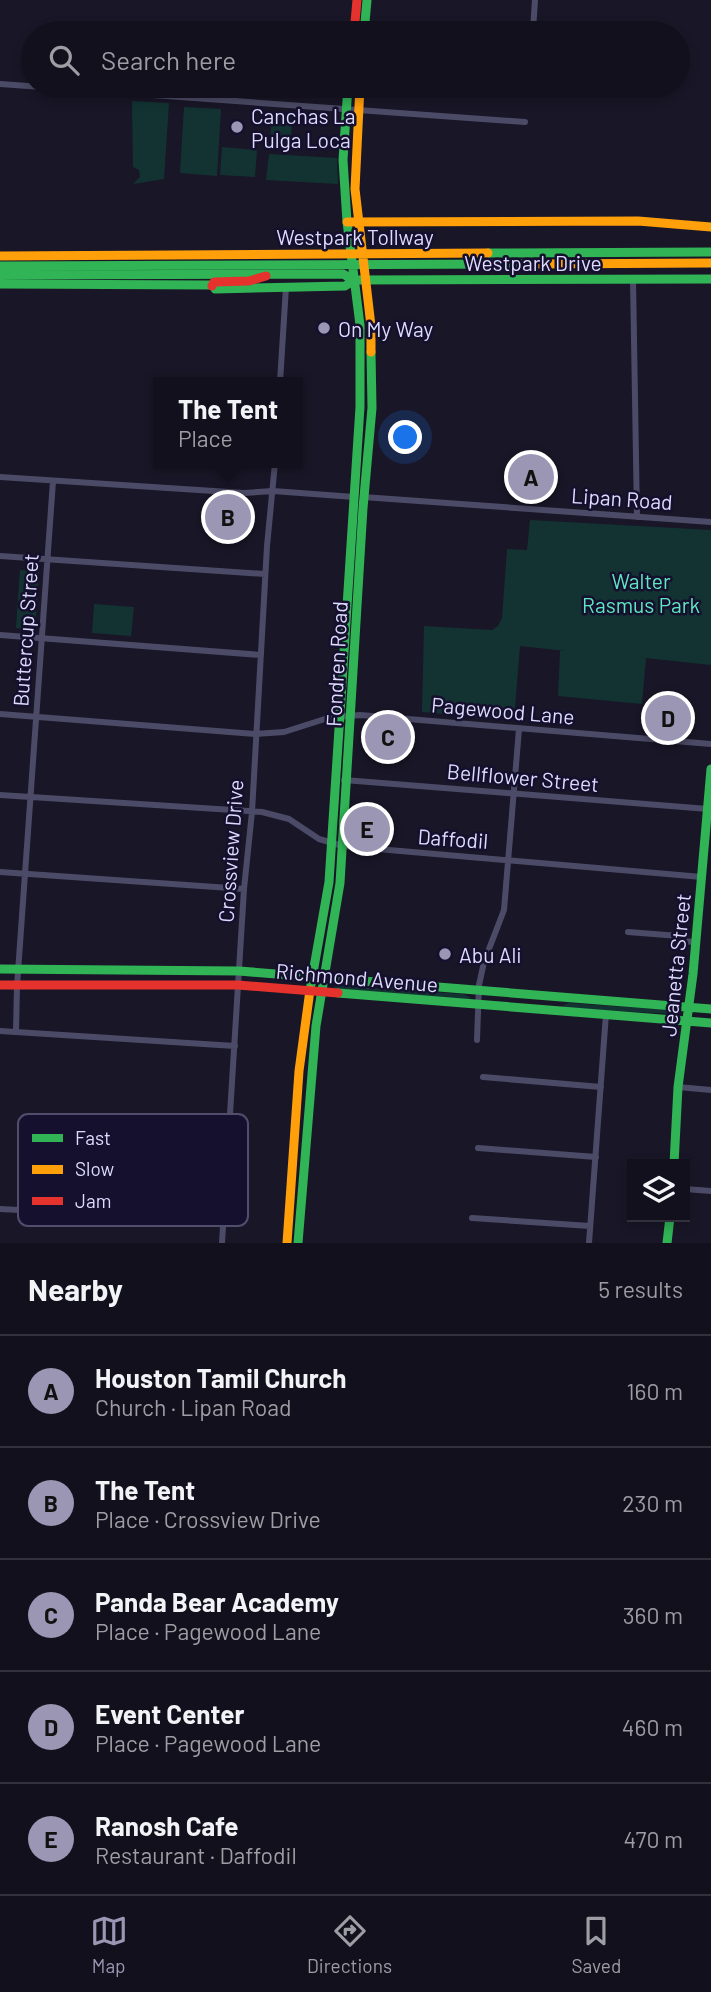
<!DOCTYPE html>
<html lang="en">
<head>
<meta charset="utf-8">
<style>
	:root { --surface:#13101d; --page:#1c1926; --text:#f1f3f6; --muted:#9d9da4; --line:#32303b; --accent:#9a96b3 }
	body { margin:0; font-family:Barlow,sans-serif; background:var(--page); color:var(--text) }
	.controls { position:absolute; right:21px; bottom:21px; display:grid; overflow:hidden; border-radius:0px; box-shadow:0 4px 10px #0003 }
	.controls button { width:63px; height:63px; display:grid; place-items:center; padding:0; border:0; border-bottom:2px solid var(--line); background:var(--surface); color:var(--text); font:35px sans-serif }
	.you { position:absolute; left:406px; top:438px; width:24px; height:24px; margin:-18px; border:5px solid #fff; border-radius:50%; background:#1a73e8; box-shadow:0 0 0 10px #1a73e833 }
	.badge { display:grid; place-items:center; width:46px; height:46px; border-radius:50%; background:var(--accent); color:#111; font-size:23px; font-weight:700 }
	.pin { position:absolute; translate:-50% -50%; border:4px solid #fff; box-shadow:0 2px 7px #0006 }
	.popup { position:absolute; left:153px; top:377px; width:150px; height:91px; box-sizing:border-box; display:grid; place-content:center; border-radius:0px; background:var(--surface); filter:drop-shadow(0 2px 5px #0005); font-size:23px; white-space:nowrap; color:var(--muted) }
	.popup b { font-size:26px; color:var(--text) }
	.popup::after { content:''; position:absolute; left:50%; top:100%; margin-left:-14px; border:14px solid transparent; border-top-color:var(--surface) }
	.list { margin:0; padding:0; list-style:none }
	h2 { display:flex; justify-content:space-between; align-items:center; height:91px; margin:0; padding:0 28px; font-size:30px }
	h2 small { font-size:23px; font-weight:400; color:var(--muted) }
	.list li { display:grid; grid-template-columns:46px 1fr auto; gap:21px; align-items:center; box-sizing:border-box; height:112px; padding:0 28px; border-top:2px solid var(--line) }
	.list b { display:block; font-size:26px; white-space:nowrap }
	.list p { margin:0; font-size:23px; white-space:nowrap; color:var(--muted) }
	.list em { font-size:23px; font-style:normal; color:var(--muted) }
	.icon { flex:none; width:38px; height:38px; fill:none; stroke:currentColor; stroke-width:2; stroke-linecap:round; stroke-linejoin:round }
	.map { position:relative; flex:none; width:711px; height:1243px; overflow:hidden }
	.search { position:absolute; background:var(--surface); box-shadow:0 4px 10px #0003; left:21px; right:21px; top:21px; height:77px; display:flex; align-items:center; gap:18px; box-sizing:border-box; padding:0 24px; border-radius:38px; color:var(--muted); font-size:26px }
	.sheet { height:651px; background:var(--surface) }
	nav { display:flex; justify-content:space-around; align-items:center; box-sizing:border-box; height:98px; border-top:2px solid var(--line); background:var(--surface); font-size:19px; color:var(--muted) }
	nav a { display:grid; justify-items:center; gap:4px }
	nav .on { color:var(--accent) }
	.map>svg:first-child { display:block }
</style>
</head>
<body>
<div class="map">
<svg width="711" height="1243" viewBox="0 0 711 1243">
	<rect width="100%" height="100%" fill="#191627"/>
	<path fill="#133333" d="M132,101L169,103L164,179L133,184L140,177L139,170L133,167Z
		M184,107L221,109L217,176L180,173Z
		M272,113L292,114L291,145L270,144Z
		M222,147L257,150L255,177L220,175Z
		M269,154L337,158L338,184L266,180Z
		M530,520L711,530V665L646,658L642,704L558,696L560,651H566L520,646L514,720L422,712L424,626L492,630L498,626L502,618L507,549L527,550Z
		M20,570L39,572L35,630L16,628Z
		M94,604L134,607L131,636L92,633Z
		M339,986L463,994L472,998L461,1001L338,990L333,987Z
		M568,1003L672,1010L676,1013L675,1014L569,1009L563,1006Z"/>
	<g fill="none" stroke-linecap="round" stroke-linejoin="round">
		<path stroke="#4c4b67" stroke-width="6" d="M533,30L535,0
			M0,84L525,122
			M633,279L637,517
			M280,382L286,287
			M0,477L244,493L273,491L354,497
			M363,497L711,522
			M0,556L265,574
			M0,635L261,655
			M0,714L255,734L284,732L328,718L360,715L711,744
			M344,780L708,809
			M0,795L262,812L289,819L319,839L343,846L702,877
			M0,872L244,889
			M628,932L679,936L678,941L696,942
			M0,1031L235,1046
			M16,1032L17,986L53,481
			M477,1040L479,985L484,962L504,910L519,729
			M483,1077L601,1087
			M678,1087L711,1090
			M478,1148L596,1157
			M685,1189L711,1191
			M0,1209L116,1215
			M472,1218L590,1226
			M222,1243L244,889L252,812L267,546L275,463
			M589,1243L606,1014"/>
		<path stroke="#30b455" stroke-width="9" d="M364,33L367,0
			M488,253L711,252
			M0,266L535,264
			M0,275L343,274L354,280
			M0,284L212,285L221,288
			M215,289L345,286L354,280L711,279
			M0,969L239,971L711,1009
			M310,990L329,882L360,407V325L347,222L343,160L348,86
			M338,993L711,1023
			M674,1164L678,1087L693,974L711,769
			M298,1243L316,1026L340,883L363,508L372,408L371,352
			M667,1243L670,1217"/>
		<path stroke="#ff9f0a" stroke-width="9" d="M360,86L355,189L371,326V352
			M347,222L638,221L711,227
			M0,256L488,253
			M535,264L711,263
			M287,1243L299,1071L310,990"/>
		<path stroke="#e5322d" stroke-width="9" d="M354,33L357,0
			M212,286L214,282L249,281L266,276
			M0,985H238L338,993"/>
	</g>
	<g fill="#9a96b3" stroke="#14102d" stroke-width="2.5">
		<circle cx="237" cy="127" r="7"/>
		<circle cx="324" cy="328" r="7"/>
		<circle cx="445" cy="954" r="7"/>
	</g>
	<g text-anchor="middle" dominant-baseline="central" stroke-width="5" stroke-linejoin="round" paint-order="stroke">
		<g font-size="21" fill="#dfdbff" stroke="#14102d" text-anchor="start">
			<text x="251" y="115">Canchas La<tspan x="251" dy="24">Pulga Loca</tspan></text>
			<text x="338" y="328">On My Way</text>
			<text x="459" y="954">Abu Ali</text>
		</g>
		<g font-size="21" fill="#dfdbff" stroke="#14102d">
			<text x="355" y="236">Westpark Tollway</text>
			<text x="533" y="262">Westpark Drive</text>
			<text transform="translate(622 498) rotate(4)">Lipan Road</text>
			<text transform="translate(25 630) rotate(-86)">Buttercup Street</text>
			<text transform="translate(336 664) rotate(-87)">Fondren Road</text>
			<text transform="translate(503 710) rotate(5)">Pagewood Lane</text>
			<text transform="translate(523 777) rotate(5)">Bellflower Street</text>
			<text transform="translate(453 838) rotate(4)">Daffodil</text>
			<text transform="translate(230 851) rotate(-86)">Crossview Drive</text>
			<text transform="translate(675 965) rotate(-84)">Jeanetta Street</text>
			<text transform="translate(357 977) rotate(5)">Richmond Avenue</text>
		</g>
		<g font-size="21" fill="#5fe7c3" stroke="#14102d">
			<text x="641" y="580">Walter<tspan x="641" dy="24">Rasmus Park</tspan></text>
		</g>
	</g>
	<rect x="18" y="1114" width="230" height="112" rx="10" fill="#14102d" stroke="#514d6c" stroke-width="2"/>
	<rect x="32" y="1134" width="31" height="8" fill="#30b455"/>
	<rect x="32" y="1165" width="31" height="9" fill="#ff9f0a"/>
	<rect x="32" y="1197" width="31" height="8" fill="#e5322d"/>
	<g font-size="19" fill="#dfdbff">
		<text x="75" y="1145">Fast</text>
		<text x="75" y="1176">Slow</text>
		<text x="75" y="1208">Jam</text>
	</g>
</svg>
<div class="controls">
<button><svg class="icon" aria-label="layers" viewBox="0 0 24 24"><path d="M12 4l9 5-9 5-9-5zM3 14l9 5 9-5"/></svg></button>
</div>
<div class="you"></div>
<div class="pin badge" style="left:531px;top:477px">A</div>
<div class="pin badge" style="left:228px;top:517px">B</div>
<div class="popup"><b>The Tent</b>Place</div>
<div class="pin badge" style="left:388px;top:737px">C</div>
<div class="pin badge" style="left:668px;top:718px">D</div>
<div class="pin badge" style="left:367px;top:829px">E</div>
<div class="search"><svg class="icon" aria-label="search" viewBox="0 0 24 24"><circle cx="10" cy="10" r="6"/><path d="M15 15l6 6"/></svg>Search here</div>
</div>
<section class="sheet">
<h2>Nearby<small>5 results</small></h2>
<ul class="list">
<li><span class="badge">A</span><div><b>Houston Tamil Church</b><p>Church · Lipan Road</p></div><em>160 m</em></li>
<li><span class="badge">B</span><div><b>The Tent</b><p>Place · Crossview Drive</p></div><em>230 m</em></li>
<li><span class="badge">C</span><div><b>Panda Bear Academy</b><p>Place · Pagewood Lane</p></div><em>360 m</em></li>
<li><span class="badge">D</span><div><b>Event Center</b><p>Place · Pagewood Lane</p></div><em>460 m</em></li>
<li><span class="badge">E</span><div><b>Ranosh Cafe</b><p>Restaurant · Daffodil</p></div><em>470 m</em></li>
</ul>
</section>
<nav>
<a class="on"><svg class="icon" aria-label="map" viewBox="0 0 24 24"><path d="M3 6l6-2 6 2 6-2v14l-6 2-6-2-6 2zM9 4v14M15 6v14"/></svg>Map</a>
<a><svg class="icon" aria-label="directions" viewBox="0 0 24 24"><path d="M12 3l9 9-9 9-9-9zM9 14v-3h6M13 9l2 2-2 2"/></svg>Directions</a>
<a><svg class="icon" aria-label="saved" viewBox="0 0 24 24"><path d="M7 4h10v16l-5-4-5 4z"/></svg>Saved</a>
</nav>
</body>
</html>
